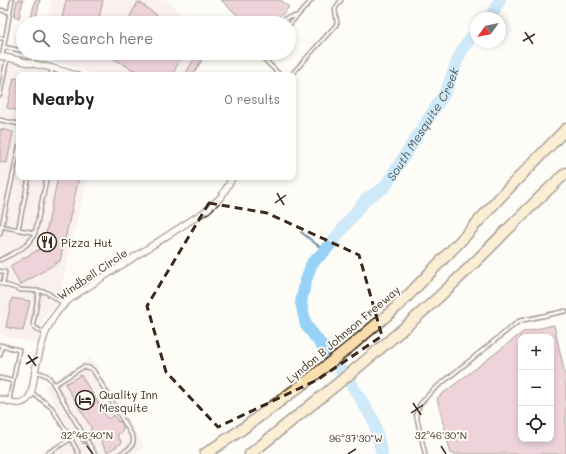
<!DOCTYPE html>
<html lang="en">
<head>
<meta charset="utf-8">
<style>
	:root { --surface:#fff; --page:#f6f6f6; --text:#222; --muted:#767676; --line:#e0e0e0 }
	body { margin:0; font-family:Mali,sans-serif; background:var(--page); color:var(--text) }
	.controls { position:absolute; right:12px; bottom:12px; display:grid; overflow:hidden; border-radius:8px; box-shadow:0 2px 6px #0003 }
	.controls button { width:36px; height:36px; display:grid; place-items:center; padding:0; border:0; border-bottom:1px solid var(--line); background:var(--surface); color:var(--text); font:20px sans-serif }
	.compass { position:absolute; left:470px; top:12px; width:36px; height:36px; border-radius:50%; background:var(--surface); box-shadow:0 2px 6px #0003; rotate:237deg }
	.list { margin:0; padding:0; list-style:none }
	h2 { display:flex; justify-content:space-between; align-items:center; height:52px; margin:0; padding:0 16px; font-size:17px }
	h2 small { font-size:13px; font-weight:400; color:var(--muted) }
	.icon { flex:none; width:22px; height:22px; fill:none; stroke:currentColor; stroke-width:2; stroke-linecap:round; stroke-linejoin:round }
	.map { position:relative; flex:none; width:566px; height:454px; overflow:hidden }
	.search { position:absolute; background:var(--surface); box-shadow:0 2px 6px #0003; left:16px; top:16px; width:280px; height:44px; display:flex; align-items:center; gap:10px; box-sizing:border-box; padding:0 14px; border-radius:22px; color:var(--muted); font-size:15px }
	.panel { position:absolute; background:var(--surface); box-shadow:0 2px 6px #0003; left:16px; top:72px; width:280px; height:108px; border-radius:8px }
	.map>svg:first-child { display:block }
</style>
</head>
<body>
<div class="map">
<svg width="566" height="454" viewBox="0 0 566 454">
	<rect width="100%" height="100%" fill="#fdfcf7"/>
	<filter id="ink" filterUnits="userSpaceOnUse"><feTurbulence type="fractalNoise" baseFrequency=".025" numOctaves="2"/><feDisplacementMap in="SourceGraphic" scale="8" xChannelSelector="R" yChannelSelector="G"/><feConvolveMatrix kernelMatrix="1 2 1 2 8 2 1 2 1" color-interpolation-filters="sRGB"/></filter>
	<g filter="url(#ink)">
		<path fill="#f3e2e4" d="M51,0H166L191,23H46Z
			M39,53H208L194,75H97L93,73L38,56Z
			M0,60L59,75H19V177H87L60,293L63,297L45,316L43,321L37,344L0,335Z
			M91,358L145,447L133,454H37L72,433L44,386Z"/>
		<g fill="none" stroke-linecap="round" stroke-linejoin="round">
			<path stroke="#728fa0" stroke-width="2" d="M301,232L325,251"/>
			<g stroke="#96d2f7" stroke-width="12">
				<path d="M490,18L500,0"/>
				<path id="s1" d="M382,454L374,421L350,382L306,325L301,303L305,283L312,263L325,251L367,198L384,188L446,91L456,64L462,50L476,31"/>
			</g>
		</g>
		<path fill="#dba4b7" stroke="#3b2a1e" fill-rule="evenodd" d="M17,0H23L19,18L14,16Z
			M35,0H40L35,23H30Z
			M66,0H103L98,23H61Z
			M221,0H281L289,7L280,17L281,18V22L283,23L285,22L286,23H246Z
			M138,2L145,6V7L157,15L156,18L166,23H126Z
			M104,53H184L172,75H142Z
			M197,53L204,56L193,75H185Z
			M14,78L19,79V111L7,108Z
			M0,129L13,132L7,163L0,162Z
			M58,177H79L60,261L20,285L10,266L43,247Z
			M12,298L30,301L23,331L6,327Z
			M554,325L566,379V454H451L437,398L523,332ZM521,337H551V439H521Z
			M81,375L108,419L114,415L118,422L120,421L124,427L122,429L123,431L117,435L122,443L107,452L97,435L90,440L87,438L85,439L84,441L85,443L83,444L79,437L81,436L83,437L85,436V433L92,429L65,384Z"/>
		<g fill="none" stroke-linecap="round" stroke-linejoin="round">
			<g stroke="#3b2a1e" stroke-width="5.5">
				<path id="service" d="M0,10L10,12L12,0
					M283,20L286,18L297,16
					M289,25L312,0
					M0,38L5,39
					M4,47L23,51
					M264,53L261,56L280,75
					M2,57L10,12
					M32,63L34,53
					M51,75L52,69
					M291,75L336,25L337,23L335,9L341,0
					M0,95L7,59
					M0,120L19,124
					M0,226L35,233L47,177
					M18,230L29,177
					M0,234L19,147
					M0,260C14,253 28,248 35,233
					M0,271L5,272L3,284L0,283
					M3,284L21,290L39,291
					M45,333L35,328L33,324L39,291L46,292L64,304
					M0,345L19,350L13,381L0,378
					M0,355L2,346
					M36,372C47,375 48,375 54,385L83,367L90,368L93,370L133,437C135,447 127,450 120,454
					M54,385L83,434
					M32,393L43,401L52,408L71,439L46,454
					M9,401L13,381
					M71,439L79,454
					M87,441L95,454
					M425,454L416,414L420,404L432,391L519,321L566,311"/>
			</g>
			<g stroke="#3b2a1e" stroke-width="8">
				<path id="minor" d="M0,56L52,68L76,75
					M0,399C12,402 22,408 30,396C33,388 34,379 35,371C42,341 47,315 74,296L207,210L221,197L233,177"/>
			</g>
			<g stroke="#3b2a1e" stroke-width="13">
				<path id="motorway" d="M205,454L241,430L311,378L352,345L399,305L466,235L503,194L566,129
					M250,454C267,441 283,427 300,414C349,375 397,336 443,293C485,254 524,211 566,173"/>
			</g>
			<use href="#service" stroke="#fdfcf7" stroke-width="2.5"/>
			<use href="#minor" stroke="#fdfcf7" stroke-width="5.5"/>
			<use href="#motorway" stroke="#f9deab" stroke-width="10"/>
		</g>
	</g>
	<path d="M0 0H566V454H0ZM209,203L267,213L359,255L382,336L317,380L218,427L166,372L147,306Z" fill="#fdfcf7" fill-opacity=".55" fill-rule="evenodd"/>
	<path fill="none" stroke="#3b2a1e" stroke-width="3" stroke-dasharray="8 5" stroke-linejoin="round" d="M209,203L267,213L359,255L382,336L317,380L218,427L166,372L147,306Z"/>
	<path fill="none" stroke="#3b2a1e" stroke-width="1.5" d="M525,32L533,44M523,41L535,34M277,193L284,205M275,203L286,195M28,355L36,366M26,364L38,357M413,403L421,415M411,413L423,405M87,446L93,454M441,446L446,454M348,454L356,449"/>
	<defs>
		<g id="restaurant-ring" transform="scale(1)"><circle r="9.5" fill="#fdfcf7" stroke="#3b2a1e" stroke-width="1.5"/><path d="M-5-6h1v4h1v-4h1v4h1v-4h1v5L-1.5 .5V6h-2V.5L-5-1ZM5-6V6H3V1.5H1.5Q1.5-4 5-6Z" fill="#3b2a1e"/></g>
		<g id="hotel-ring" transform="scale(1)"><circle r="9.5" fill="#fdfcf7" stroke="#3b2a1e" stroke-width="1.5"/><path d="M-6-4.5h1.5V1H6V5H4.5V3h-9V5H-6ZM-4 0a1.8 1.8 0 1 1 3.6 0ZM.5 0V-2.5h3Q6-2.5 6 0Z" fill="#3b2a1e"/></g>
	</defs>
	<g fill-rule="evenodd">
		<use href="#restaurant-ring" x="47" y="242"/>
		<use href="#hotel-ring" x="85" y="400"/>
	</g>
	<g text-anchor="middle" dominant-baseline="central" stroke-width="4" stroke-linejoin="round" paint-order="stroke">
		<g font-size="11" fill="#3b2a1e" stroke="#fdfcf7" text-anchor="start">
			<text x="61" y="242">Pizza Hut</text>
			<text x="99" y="394">Quality Inn<tspan x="99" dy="13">Mesquite</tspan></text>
		</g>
		<g font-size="11" fill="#3b2a1e" stroke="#fdfcf7">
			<text transform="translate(92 274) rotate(-34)">Windbell Circle</text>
			<text transform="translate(343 334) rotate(-40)">Lyndon B Johnson Freeway</text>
		</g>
		<g font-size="12" font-style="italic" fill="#565c5f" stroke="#fdfcf7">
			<text stroke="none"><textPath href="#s1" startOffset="396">South Mesquite Creek</textPath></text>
		</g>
	</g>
	<g font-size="10" text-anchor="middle" fill="#3b2a1e" stroke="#fdfcf7" stroke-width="4" stroke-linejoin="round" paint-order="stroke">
		<text x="87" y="439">32°46'40"N</text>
		<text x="441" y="439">32°46'30"N</text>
		<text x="356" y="442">96°37'30"W</text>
	</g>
</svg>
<div class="controls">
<button>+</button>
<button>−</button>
<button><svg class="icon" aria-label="locate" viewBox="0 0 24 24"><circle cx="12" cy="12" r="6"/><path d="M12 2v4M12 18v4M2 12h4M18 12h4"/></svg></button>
</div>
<svg class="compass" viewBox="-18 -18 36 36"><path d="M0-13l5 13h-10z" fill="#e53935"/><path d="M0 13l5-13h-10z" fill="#767676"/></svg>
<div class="search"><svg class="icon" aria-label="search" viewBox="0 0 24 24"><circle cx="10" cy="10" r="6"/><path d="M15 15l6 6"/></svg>Search here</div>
<section class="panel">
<h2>Nearby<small>0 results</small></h2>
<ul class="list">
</ul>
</section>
</div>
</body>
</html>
